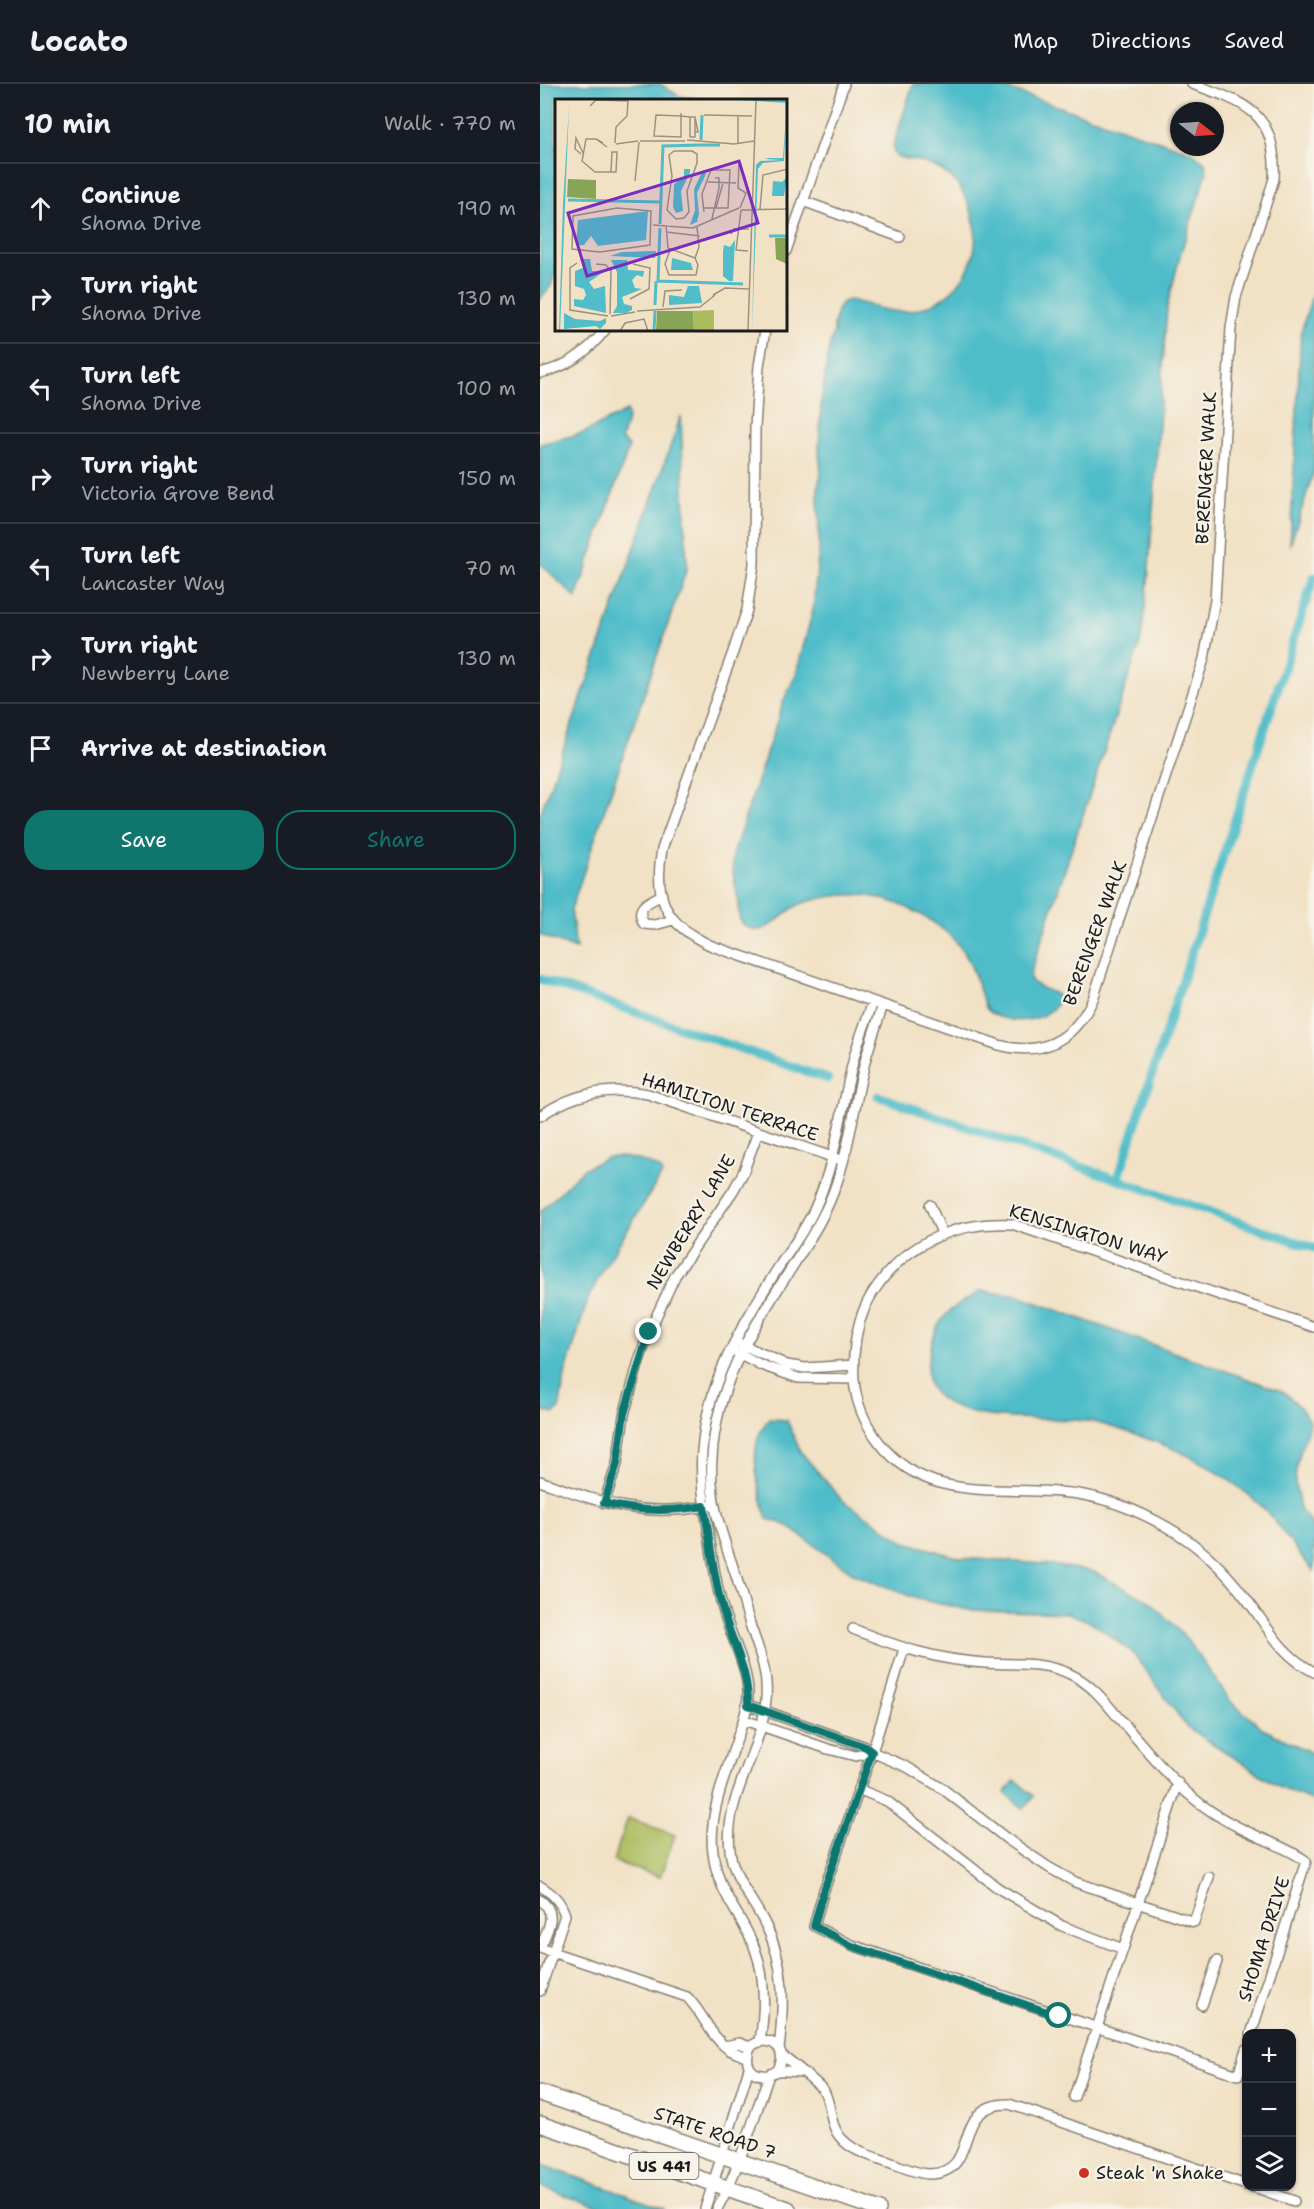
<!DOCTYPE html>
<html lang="en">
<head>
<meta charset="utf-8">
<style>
	:root { --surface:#171b24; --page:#242831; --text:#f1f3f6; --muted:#9ea1a6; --line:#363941; --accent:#0f766e }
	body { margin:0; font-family:"Shantell Sans",sans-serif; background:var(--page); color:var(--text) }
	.controls { position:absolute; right:18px; bottom:18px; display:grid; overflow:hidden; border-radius:12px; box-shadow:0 2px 4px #0004 }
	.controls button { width:54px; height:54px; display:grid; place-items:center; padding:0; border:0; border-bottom:2px solid var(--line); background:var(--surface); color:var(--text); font:30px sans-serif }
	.compass { position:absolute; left:630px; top:18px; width:54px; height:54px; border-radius:50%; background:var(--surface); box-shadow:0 2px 4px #0004; rotate:107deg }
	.stop { position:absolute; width:18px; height:18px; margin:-14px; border:4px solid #0f766e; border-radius:50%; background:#fff }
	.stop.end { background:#0f766e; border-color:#fff; box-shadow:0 2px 6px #0008 }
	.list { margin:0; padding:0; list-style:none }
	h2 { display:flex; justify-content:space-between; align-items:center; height:78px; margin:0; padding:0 24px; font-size:26px }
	h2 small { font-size:20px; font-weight:400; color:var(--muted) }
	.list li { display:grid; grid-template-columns:39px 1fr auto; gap:18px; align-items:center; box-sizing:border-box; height:90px; padding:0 24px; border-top:2px solid var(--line) }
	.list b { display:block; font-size:22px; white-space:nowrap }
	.list p { margin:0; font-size:20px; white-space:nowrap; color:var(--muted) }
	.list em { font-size:20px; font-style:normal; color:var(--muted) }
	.actions { display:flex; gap:12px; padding:18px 24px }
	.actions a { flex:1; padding:14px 0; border:2px solid var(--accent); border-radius:24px; text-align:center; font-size:21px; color:var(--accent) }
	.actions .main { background:var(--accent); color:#fff }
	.icon { flex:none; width:33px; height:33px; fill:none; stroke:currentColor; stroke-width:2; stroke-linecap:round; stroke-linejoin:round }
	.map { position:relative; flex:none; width:774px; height:2125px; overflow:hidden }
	header { display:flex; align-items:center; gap:36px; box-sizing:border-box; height:84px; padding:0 30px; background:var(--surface); border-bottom:2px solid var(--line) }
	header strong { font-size:28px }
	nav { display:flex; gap:33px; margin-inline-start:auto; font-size:21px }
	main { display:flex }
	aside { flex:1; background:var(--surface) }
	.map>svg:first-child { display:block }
</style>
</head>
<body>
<header>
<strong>Locato</strong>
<nav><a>Map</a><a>Directions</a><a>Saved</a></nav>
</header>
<main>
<aside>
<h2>10 min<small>Walk · 770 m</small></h2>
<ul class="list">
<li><svg class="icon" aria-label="ahead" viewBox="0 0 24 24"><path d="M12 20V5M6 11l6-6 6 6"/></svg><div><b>Continue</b><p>Shoma Drive</p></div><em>190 m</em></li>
<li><svg class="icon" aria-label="right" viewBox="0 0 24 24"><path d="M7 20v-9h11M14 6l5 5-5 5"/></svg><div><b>Turn right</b><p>Shoma Drive</p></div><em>130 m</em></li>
<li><svg class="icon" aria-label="left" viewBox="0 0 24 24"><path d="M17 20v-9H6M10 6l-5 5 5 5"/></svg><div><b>Turn left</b><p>Shoma Drive</p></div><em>100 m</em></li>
<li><svg class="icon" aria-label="right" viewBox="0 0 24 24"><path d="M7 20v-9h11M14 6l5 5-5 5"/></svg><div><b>Turn right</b><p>Victoria Grove Bend</p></div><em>150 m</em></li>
<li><svg class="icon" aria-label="left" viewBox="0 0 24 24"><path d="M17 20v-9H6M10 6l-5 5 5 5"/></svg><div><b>Turn left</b><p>Lancaster Way</p></div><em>70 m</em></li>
<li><svg class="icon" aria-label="right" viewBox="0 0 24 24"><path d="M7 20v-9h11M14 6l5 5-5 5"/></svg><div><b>Turn right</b><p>Newberry Lane</p></div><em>130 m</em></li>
<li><svg class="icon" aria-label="arrive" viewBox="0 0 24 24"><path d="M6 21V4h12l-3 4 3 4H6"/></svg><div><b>Arrive at destination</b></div></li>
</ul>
<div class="actions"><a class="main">Save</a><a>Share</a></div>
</aside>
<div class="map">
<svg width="774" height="2125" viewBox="0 0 774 2125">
	<rect width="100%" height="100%" fill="#f7f3e8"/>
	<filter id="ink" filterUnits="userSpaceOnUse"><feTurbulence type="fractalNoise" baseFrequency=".0167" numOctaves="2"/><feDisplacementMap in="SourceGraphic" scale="12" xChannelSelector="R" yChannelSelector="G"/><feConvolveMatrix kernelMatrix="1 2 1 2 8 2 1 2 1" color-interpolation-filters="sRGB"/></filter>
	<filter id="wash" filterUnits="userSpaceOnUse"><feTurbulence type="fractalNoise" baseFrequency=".008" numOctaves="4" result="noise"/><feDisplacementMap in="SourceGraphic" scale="24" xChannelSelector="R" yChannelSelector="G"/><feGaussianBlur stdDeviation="1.35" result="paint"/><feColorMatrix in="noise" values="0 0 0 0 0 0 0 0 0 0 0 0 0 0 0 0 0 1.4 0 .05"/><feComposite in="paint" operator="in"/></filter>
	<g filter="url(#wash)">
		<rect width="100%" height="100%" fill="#f1e1c5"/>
		<path fill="#abbc5f" stroke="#646c3e" stroke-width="1.5" d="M88,1734L135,1751L120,1793L73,1777Z"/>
		<path fill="#50bdc9" stroke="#366c72" stroke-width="1.5" d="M0,0H120L139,12L165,16H16V187L11,202L0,215Z
			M373,0H453L651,68L665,78L667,88L641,168L627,223L608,499L601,556L491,888L490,895C497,905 507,905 517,911L519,915C509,941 461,943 445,923C439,904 434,884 423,867C403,837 353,812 317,811C299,810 280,814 263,819C247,824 231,847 216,846C210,845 204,842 201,837C197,831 199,826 199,819C196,802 191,788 193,770L244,616L256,590L273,526L279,463L278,401L281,390L279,368L281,320L289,264L294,248V240L297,226L303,218L309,216C329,220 348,230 368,227C425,219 452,162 425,113C421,105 415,96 408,91C392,78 376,77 357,73L354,69L353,62Z
			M774,206V387L750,462L761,248Z
			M87,327L88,334L81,355L89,363L36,514L0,479V360L43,349Z
			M141,332L147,484L31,825L36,865L0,851V731Z
			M68,1073C86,1072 107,1076 122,1087V1090L62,1187L48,1215L26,1287L19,1325L14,1330L0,1326V1128L43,1085Z
			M441,1207L478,1212L744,1308L760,1323L770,1338L757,1378L755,1397L760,1425L774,1444V1487C756,1468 743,1446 726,1427C704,1404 661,1375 631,1364C610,1355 575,1343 553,1338C513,1330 412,1346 390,1302C386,1294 387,1279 389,1271C396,1232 408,1226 441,1207Z
			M230,1335L247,1336L260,1367L301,1415L365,1458L421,1474L504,1480L552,1487L611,1518L648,1556L691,1618L725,1646L774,1670V1717L741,1704L647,1643L592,1568L553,1539L528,1529L429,1526L377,1515L314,1490L246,1441L227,1435C219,1407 204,1357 230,1335Z
			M475,1696L494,1712L484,1725L465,1709Z
			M0,2080L125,2125H65L0,2103Z"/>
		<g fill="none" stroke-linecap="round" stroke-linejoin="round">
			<path stroke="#50bdc9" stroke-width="9" d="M0,895L288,995
				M338,1012L774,1164
				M578,1095L774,493"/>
		</g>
	</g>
	<g filter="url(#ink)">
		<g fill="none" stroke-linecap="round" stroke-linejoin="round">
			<g stroke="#867e70" stroke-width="12">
				<path id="street" d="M263,117L360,153
					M246,167L304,0
					M225,246L219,282L215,343L214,480L207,526L193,568L122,765C113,816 126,841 172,862L459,961C503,973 534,956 553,915L664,575L675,516L691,244L696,213L734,95C737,29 707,19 652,0
					M0,289C28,283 48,268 65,246
					M122,811C108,818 94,823 104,840L115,841L133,836
					M0,1032C33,1009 68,1002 108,1010L298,1075
					M390,1121L402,1149
					M774,1243L472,1140C418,1137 370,1157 338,1201C317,1229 312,1262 314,1296C316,1319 325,1340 339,1358C390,1424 467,1399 538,1410C569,1415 599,1427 627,1443C657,1460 683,1484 704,1512C728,1542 738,1569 774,1588
					M201,1260L247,1281L265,1284L314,1281
					M195,1267L221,1281L258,1294L314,1295
					M0,1397C63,1419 99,1434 168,1422
					M64,1419L77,1380L84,1331L99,1277L109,1248L135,1192L193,1107L203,1089L218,1048
					M313,1545C358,1563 396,1576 445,1579C474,1581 503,1577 530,1590C550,1599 563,1615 577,1632C603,1661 631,1698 662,1721C678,1733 699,1744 717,1752C734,1760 751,1766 766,1777L711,1950
					M364,1565L332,1668L284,1806L274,1842L312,1861L698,1991L706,1965
					M208,1621L326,1663L332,1668L367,1683L403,1705L467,1755L508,1783L535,1798L654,1838L669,1793
					M204,1636L288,1665L316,1672L332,1668
					M318,1705L347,1717L458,1804L522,1842L583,1865
					M0,1802C13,1810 20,1816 25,1831L0,1907
					M0,1816C19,1828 7,1848 0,1864
					M0,1864L147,1913C163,1929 170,1952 188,1965C193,1968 200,1970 206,1973
					M662,1921L677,1877
					M220,1957C225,1926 226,1894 215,1865C201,1829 178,1810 173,1769C168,1729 186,1690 198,1652C203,1638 208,1624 208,1609C208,1583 190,1551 183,1525C175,1498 172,1471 168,1444C164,1418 160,1393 162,1367C167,1295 203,1240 240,1181C252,1163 266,1144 275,1124C297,1075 301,1022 315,970C320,952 327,935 333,918
					M185,1962L199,1959L210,1963
					M239,1965C244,1922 246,1880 225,1840C213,1815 193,1795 190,1766C183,1707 231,1657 226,1599C225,1579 216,1559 210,1540C205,1524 201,1508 196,1492C182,1449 169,1420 172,1374C176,1302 209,1249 247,1191C264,1164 282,1138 293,1109C310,1066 314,1019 326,974C331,956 337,939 343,921
					M243,1972C248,1975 282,2003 284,2007C292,2022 289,2041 301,2054C313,2068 332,2072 349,2078C361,2082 376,2090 389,2090C443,2089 408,2020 469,2020L706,2101
					M237,1987C251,1965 229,1948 210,1963C204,1978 209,1993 228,1991C231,1990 234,1988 237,1987C244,1986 254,1988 261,1988
					M534,2013L638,1699
					M711,2102L754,2117
					M165,2125L209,1984
					M177,2125C200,2083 213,2036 229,1991"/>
			</g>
			<g stroke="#867e70" stroke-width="18">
				<path id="primary" d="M0,2009L338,2125
					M0,2040L248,2125"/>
			</g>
			<use href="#street" stroke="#fff" stroke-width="9"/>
			<use href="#primary" stroke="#fff" stroke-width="15"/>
		</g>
	</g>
	<g fill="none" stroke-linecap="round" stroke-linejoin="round" filter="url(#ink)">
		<path stroke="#0f766e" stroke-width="8" d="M109,1248L84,1330L77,1380L64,1419C98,1428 129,1428 164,1422C170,1456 173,1490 182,1523C191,1557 209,1586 208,1621L326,1663L332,1668L284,1806L274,1842L312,1862L519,1932"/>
	</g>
	<circle fill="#c8321e" stroke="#f7f3e8" stroke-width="2" cx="544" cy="2089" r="6"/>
	<g text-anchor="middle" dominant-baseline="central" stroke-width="4.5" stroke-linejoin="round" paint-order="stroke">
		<rect fill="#f7f3e8" stroke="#5e5c59" stroke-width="1.5" x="89.5" y="2069" width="69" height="26" rx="4.5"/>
		<g font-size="16" font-weight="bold" fill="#1c1c1c">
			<text x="124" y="2082">US 441</text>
		</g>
		<g font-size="18" fill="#1c1c1c" stroke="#f7f3e8">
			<text transform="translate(666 384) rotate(-87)">BERENGER WALK</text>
			<text transform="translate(555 849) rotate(-70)">BERENGER WALK</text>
			<text transform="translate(190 1023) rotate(18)">HAMILTON TERRACE</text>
			<text transform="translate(151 1138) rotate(-59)">NEWBERRY LANE</text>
			<text transform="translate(548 1150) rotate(17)">KENSINGTON WAY</text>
			<text transform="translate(724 1855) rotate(-72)">SHOMA DRIVE</text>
			<text transform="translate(175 2049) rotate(19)">STATE ROAD 7</text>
		</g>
		<g font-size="18" fill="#1c1c1c" stroke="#f7f3e8" text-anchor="start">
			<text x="556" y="2089">Steak 'n Shake</text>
		</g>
	</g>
	<g transform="translate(15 15)">
		<rect width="232" height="232" fill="#f1e1c5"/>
		<path d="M13,80L41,81V100L12,98ZM220,139H232V165L221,160ZM102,212H138L139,232H101Z" fill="#88a456"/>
		<path d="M159,211V232H139L138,212Z" fill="#abbc5f"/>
		<path d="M182,1H232L229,62L208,64L203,70L197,232L201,66L205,62L225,61L210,60L213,59H228L232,4ZM14,7L5,232H4L8,105ZM129,70H135V74L126,92L128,112L121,114L118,108L119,85L129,78ZM148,71L151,75L142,94L144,115L142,123L135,126L140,111L139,90ZM232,78L229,97H217L218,82L227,83ZM93,112L91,141L43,147L36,137L29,146H21L23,121ZM180,141L178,182H174L168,177V153L169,146L175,148ZM101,152L100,159L55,157L67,153ZM117,159L136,164L138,171H116ZM28,160H35L37,172H50L34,183L39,190L50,187L51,214L19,207V200L28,201L31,196L29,190L20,187V172L28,169ZM56,161H72L73,171L89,172L88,178L82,176L77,181L80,189L87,190L67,198L69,205L77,207V211L71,214H58L62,207V173ZM133,187H144L147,204L114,206V196L129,198ZM9,214L20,220L45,222L51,219V224L45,230L41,227L9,230Z" fill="#50bdc9"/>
		<path fill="none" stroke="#50bdc9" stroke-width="3" d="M146,41L147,16M146,46H165M13,101L106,103M105,125L108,47L146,46M105,129L103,182L188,185M214,137H233M100,206L101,182M99,232L100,212"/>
		<path fill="none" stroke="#9c9281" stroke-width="1.5" d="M35,7L41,1L73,2M126,14V38L99,37L101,16L126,17L135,18M149,16L197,17M140,33H143L140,18M135,38H140V18H135V38M41,40H31L27,62L40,73H61L62,53H57L56,73M132,41L179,45L199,42M85,42H130M48,44L41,40L52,48M60,44L61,28L72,17L73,1M61,45L83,42M183,45V16M137,52L142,55V64L132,92L134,113L129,119L121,120L112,111L117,77L114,56L119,52ZM26,55L20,50L21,39L28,54M184,64L183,89L191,94L185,109M80,82L84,43M153,83L181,84M62,109L96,112L95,146L45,153L17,150L18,117ZM161,109L168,84M205,110L208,76L233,70M186,111L181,151L193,152M186,111L233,110M149,113L147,95L156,71H175L173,109H149M157,120L164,89V79H160M98,126L138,129L184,109M111,126L113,149L140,159M111,133L145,137M176,135L179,130H194M115,151L110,165L114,176H141L143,166L140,159M140,159L144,148L142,128M22,164L15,169V211L53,217M41,165L51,166L56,172L55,215M158,196L170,189L194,190M75,200L94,190L95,169L78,165M108,208L110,192L127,191M82,212L145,208L160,196M56,217L80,213M65,232L70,224L89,220L93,232M193,232L201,1"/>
		<path fill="#7b2cbf" fill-opacity="0.15" stroke="#7b2cbf" stroke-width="3" d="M184,62L203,124L32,177L13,114Z"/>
		<rect width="232" height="232" fill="none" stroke="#1c1c1c" stroke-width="3"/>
	</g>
</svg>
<div class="controls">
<button>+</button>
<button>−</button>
<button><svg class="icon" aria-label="layers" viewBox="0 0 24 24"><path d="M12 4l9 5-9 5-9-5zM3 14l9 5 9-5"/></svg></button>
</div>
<svg class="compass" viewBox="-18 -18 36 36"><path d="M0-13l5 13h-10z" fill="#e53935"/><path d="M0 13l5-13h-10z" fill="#9ea1a6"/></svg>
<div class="stop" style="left:519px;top:1932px"></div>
<div class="stop end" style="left:109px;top:1248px"></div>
</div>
</main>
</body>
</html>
